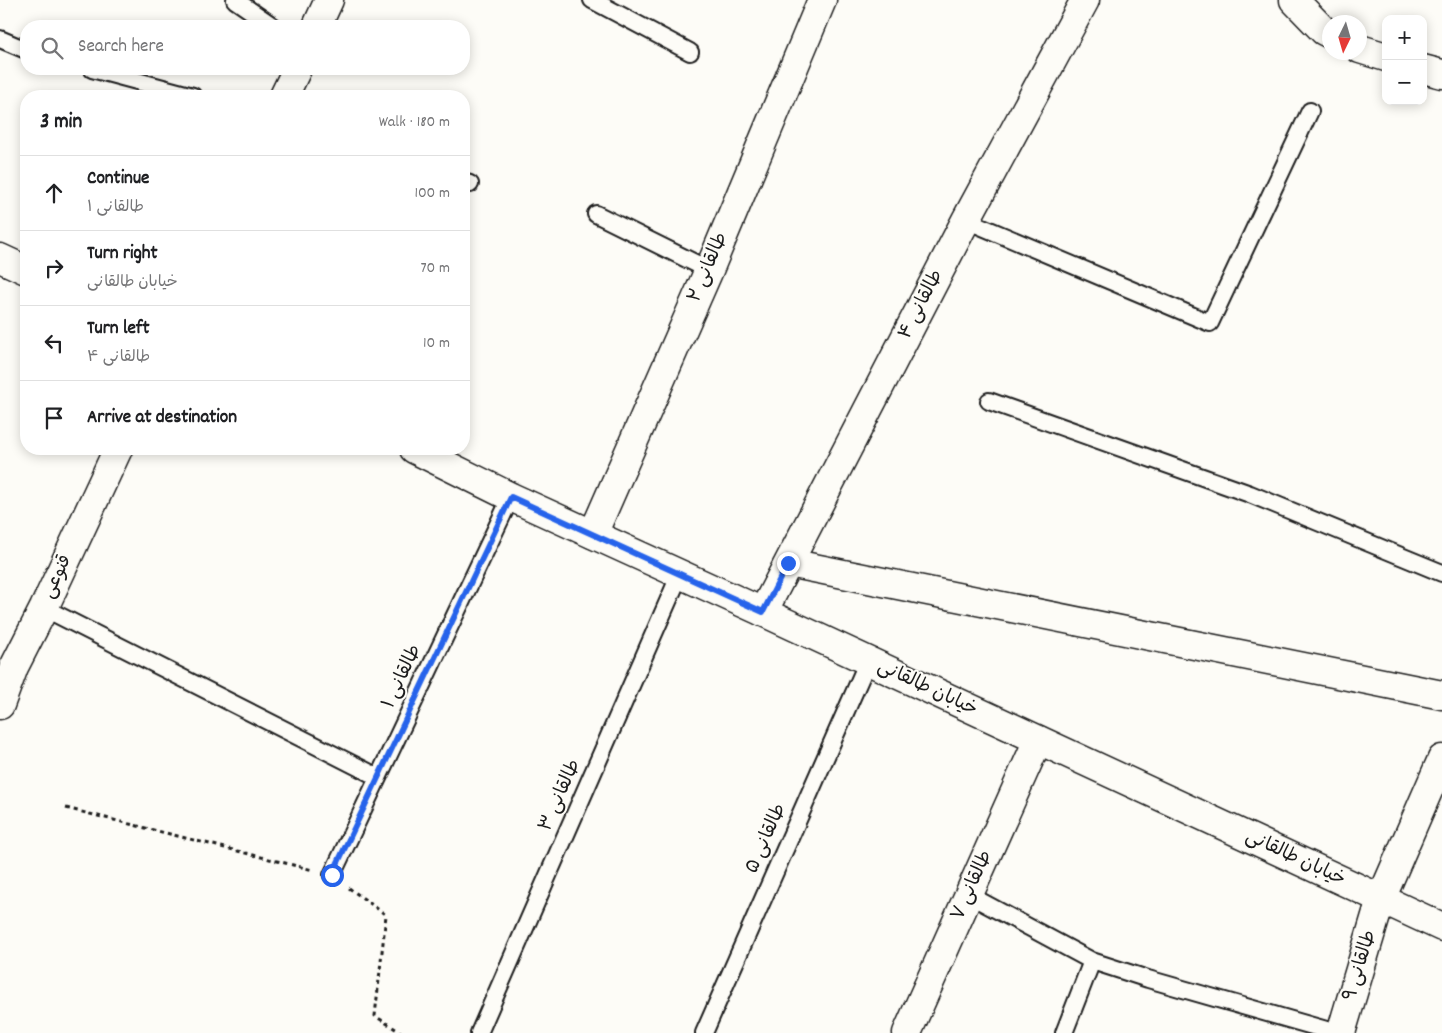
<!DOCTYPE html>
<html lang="en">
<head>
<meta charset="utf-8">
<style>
	:root { --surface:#fff; --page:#f6f6f6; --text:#202124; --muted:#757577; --line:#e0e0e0 }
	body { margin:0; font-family:Dekko,"Playpen Sans Arabic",sans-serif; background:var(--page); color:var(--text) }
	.controls { position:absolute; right:15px; top:15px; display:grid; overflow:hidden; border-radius:10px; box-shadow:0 2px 12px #0003 }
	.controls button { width:45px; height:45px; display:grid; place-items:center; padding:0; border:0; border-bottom:1px solid var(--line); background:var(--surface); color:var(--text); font:25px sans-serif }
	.compass { position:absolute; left:1322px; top:15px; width:45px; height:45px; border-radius:50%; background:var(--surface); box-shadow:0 2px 12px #0003; rotate:185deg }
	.stop { position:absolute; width:15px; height:15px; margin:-11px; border:4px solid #2563eb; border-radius:50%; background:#fff }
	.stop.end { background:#2563eb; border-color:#fff; box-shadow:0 1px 5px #0008 }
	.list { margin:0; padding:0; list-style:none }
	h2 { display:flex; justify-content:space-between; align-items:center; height:65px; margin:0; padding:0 20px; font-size:21px }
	h2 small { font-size:16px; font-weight:400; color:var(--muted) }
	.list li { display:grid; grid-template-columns:32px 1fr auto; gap:15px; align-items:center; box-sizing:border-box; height:75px; padding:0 20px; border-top:1px solid var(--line) }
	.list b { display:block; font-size:19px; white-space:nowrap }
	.list p { margin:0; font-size:16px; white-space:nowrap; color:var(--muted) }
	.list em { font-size:16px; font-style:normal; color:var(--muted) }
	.icon { flex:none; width:28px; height:28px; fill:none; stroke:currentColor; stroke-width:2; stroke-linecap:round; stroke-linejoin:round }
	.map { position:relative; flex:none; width:1442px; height:1033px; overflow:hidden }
	.search { position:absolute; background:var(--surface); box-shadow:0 2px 12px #0003; left:20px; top:20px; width:450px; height:55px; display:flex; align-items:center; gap:12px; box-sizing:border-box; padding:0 18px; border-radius:20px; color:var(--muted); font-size:19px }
	.panel { position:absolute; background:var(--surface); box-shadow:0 2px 12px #0003; left:20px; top:90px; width:450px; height:365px; border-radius:20px }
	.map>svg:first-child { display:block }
</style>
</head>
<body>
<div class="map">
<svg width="1442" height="1033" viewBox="0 0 1442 1033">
	<rect width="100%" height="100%" fill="#fdfcf7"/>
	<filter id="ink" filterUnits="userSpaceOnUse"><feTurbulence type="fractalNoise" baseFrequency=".02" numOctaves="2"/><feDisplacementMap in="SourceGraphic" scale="10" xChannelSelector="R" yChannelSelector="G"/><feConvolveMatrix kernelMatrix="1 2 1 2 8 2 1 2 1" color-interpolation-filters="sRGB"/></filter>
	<g filter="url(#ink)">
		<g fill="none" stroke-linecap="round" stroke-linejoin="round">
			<g stroke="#1c1c1c" stroke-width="20">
				<path id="service" d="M235,0L273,26
					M592,0L690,52
					M0,39L26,50
					M92,69L193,96
					M464,182L470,184
					M596,214L709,270
					M966,220L1210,323L1310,111
					M989,401L1250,494L1442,573
					M44,608L378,777
					M332,875L511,497
					M969,895L1092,961L1148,979L1337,1033
					M479,1033L680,574
					M704,1033L868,661
					M1064,1033L1092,961"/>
			</g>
			<g stroke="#1c1c1c" stroke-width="31">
				<path id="minor" d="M1294,0L1324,31L1330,34
					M1360,49L1386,57
					M1423,69L1442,74
					M593,534L709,270L822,0
					M789,563L1442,695
					M763,612L966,220L1085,0
					M907,1033L1038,740
					M1341,1033L1381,899L1442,759"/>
			</g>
			<g stroke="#1c1c1c" stroke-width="31">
				<path id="secondary" d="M317,26L329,0
					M284,96L297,69
					M0,258L26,270
					M414,449L511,497L763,612L1442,927
					M0,705L14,667L44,608L118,449"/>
			</g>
			<path stroke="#1c1c1c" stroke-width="3" stroke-dasharray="4 4" stroke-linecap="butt" d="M66,808L313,870
				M349,888L386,915L375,1016L402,1033"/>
			<use href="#service" stroke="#fdfcf7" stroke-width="16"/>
			<use href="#minor" stroke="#fdfcf7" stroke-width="28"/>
			<use href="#secondary" stroke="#fdfcf7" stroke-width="28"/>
		</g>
	</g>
	<g fill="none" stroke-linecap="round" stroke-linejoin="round" filter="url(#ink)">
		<path stroke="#2563eb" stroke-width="6" d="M332,875L511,497L763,612L788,563"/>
	</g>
	<g text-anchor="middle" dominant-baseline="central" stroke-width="4" stroke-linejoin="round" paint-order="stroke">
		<g font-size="19" fill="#1c1c1c" stroke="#fdfcf7">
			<text transform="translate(709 268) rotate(-67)">طالقانی ۲</text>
			<text transform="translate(922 305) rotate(-63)">طالقانی ۴</text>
			<text transform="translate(58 577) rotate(-65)">قنوعی</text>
			<text transform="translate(403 677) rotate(-65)">طالقانی ۱</text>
			<text transform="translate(927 689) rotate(25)">خیابان طالقانی</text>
			<text transform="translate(561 796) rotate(-66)">طالقانی ۳</text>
			<text transform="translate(767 839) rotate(-66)">طالقانی ۵</text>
			<text transform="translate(1295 859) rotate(25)">خیابان طالقانی</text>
			<text transform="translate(973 886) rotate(-66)">طالقانی ۷</text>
			<text transform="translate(1361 966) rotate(-73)">طالقانی ۹</text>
		</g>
	</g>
</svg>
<div class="controls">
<button>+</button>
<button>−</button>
</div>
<svg class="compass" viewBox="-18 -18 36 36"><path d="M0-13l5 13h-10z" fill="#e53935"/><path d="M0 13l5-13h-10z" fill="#757577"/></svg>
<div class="stop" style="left:332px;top:875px"></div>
<div class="stop end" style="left:788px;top:563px"></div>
<div class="search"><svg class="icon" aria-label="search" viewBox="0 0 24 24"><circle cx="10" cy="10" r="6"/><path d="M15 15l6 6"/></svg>Search here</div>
<section class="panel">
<h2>3 min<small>Walk · 180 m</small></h2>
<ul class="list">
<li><svg class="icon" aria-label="ahead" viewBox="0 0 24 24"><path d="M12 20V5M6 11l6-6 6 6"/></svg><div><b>Continue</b><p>طالقانی ۱</p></div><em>100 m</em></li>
<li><svg class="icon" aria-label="right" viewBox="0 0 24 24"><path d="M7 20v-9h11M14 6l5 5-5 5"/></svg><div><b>Turn right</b><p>خیابان طالقانی</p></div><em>70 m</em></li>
<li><svg class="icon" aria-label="left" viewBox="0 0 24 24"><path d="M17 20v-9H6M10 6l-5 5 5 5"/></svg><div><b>Turn left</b><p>طالقانی ۴</p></div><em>10 m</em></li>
<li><svg class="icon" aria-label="arrive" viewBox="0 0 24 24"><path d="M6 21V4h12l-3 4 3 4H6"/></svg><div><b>Arrive at destination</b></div></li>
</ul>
</section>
</div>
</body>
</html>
